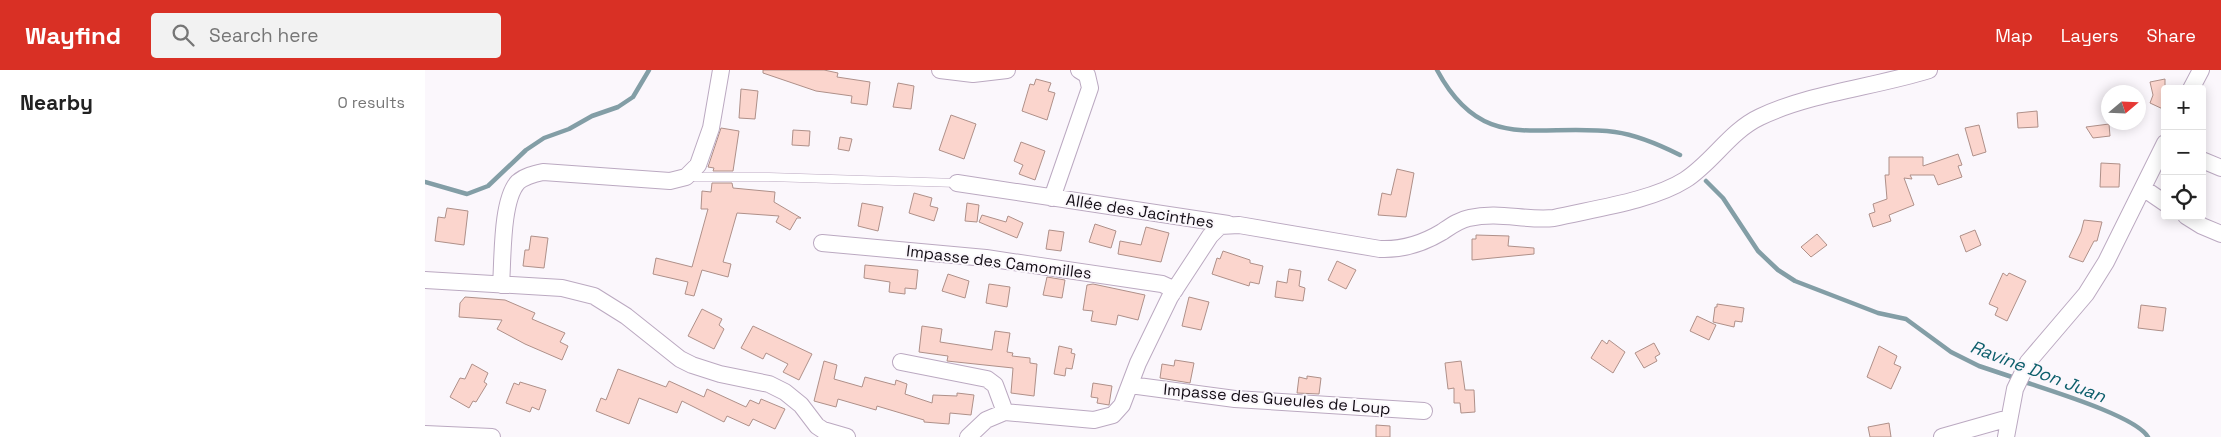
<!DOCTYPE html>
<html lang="en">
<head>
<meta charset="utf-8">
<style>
	:root { --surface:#fff; --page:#f2f2f2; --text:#222; --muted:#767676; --line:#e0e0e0; --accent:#d93025 }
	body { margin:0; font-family:"Space Grotesk",sans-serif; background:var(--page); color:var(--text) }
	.controls { position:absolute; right:15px; top:15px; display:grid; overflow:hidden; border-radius:5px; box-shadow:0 2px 12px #0003 }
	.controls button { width:45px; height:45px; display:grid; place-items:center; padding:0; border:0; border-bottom:1px solid var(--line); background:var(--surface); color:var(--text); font:25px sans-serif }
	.compass { position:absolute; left:1676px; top:15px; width:45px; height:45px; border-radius:50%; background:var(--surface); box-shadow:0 2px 12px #0003; rotate:71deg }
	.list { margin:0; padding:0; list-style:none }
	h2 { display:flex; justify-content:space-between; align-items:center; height:65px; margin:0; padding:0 20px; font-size:21px }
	h2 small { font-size:16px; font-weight:400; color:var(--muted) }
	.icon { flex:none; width:28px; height:28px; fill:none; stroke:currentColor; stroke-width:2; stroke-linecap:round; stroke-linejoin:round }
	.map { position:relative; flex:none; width:1796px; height:367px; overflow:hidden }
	header { display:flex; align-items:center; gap:30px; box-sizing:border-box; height:70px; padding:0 25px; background:var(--accent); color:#fff }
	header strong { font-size:24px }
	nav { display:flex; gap:28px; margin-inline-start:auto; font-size:18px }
	.search { width:350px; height:45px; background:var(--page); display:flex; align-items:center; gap:12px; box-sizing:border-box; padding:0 18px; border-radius:5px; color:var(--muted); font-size:19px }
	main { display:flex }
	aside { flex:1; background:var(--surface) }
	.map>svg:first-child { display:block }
</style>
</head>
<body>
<header>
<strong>Wayfind</strong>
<div class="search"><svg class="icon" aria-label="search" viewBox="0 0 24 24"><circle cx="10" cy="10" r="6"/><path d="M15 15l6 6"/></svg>Search here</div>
<nav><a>Map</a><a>Layers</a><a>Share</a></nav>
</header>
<main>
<aside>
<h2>Nearby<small>0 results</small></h2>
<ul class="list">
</ul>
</aside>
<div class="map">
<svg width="1796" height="367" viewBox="0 0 1796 367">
	<rect width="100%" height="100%" fill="#fbf7fc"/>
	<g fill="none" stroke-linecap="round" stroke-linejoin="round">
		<path stroke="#839ea6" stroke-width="4.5" d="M1012,0C1058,86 1113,52 1190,62C1212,65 1235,75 1255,85
			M1281,111L1298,128L1333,181L1353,200L1370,211L1453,243L1481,249L1526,282L1554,296L1590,308
			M0,112L42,124L63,116L101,80L119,68L144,59L167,46L193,37L208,27L224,0
			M1597,311C1623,320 1711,346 1723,367"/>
	</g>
	<path fill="#fbd5cd" stroke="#af9089" d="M338,0H399L413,3L412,7L445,12L442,35L426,33L427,26L391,21L338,3Z
		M611,9L626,13L623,21L630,23L622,50L597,41L605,14L609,15Z
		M1740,9V40L1725,33L1728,25L1725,12Z
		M473,13L489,16L486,39L468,37Z
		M316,19L333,21L330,49L314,48Z
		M1612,41L1613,57L1593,58L1592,43Z
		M526,45L551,54L539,89L514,80Z
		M1684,54L1685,66L1668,68L1661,57Z
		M1554,55L1561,82L1548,86L1540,58Z
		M296,58L314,61L308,101H288L289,98L283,97Z
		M368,60L385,61L384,76L367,75Z
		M415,67L427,69L424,81L413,79Z
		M596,72L620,81L610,110L594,104L598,95L589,91Z
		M1533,84L1537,95L1533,96L1537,107L1513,115L1509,105H1485L1487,109L1479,108L1489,135L1464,145L1466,151L1448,157L1444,144L1450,142L1448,134L1462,129L1460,105H1464V87H1498V96Z
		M1676,93L1695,94L1694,117H1675Z
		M972,99L989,103L981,147L953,145L957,123L966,125Z
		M287,113H307L308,118L350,122L349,132L376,148H372L365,160L351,152L354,146L312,143L298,192L306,194L303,207L277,200L269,226L260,224L263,212L228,204L231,188L267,197L283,139H276L277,121L286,122Z
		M489,123L507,128L505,136L513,138L509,151L484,143Z
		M437,133L458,137L453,161L433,156Z
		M542,133L554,135L552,152L540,151Z
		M22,138L43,141L39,175L10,171L13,147L20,148Z
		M557,145L581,152L583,146L598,153L592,168L554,152Z
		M1659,150L1677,152L1672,171H1669L1658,192L1644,187L1656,162Z
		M670,154L691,161L686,178L664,172Z
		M721,157L744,163L736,192L693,184L695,171L716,175Z
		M624,160L639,162L636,181L621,179Z
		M1550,160L1556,175L1541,182L1535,166Z
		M1392,164L1402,175L1386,187L1376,177Z
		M1051,165L1084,166L1083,176L1109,178V184L1047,190V169H1051Z
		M106,166L123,168L119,198L98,196L100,180H104Z
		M798,181L825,190V193L838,196L834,214L825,212L824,216L787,204L792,188L795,189Z
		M912,191L931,200L921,219L903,210Z
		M440,195L493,200L491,219L480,218V224L464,222L465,212L439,208Z
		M864,199L876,201L874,216L880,218L878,231L850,227L852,211L862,213Z
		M1578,203L1582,206L1584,203L1601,211L1582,251L1570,245L1573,238L1564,234Z
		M523,204L544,211L540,228L517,221Z
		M622,207L640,210L637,228L618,225Z
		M564,214L585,217L582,237L561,233Z
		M668,214L720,225L713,250L693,245L691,255L666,251L668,241L658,240L662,215Z
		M40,227L80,230L110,243L107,249L140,263L135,272L143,276L137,290L100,274L72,259L77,250L34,247L35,233Z
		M764,227L784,232L776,260L757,256Z
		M1292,234L1319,238L1317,252L1310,251L1309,257L1288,252L1290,237H1292Z
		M1716,235L1741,238L1738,261L1713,258Z
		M277,239L297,249L294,255L299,259L289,279L263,266Z
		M1272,246L1291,255L1284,270L1265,261Z
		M328,256L387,284L374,310L358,302L363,294L341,283L338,289L316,278Z
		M497,256L517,259L515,272L567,280L570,261L585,263L582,282L588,283L587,286L605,288V293L612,294L609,326L586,323L588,298L522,291L523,286L494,282Z
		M1177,270L1182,274L1184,270L1200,282L1188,303L1166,288Z
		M1229,273L1235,284L1230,287L1232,291L1219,298L1210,283Z
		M634,276L647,279L646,283L650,284L647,299L641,298L640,306L629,304Z
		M1454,276L1472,286L1469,294L1476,297L1466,319L1442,307Z
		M750,290L769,293L765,313L735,308L737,294L749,296Z
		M399,291L412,295L409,309L437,317L440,307L470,315L471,310L482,314L480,324L507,333L508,325L532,326V323L549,325L546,345L525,343L524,354L499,352V350L452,336L451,340L413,329L411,337L389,331Z
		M1036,291L1040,320H1049L1050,342L1036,343L1035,333H1029V318L1023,319L1020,293Z
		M47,294L63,303L59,312L62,314L51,332L48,331L44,338L25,327L35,308L40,309Z
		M193,299L241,317L244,311L279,327L282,319L321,337L325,330L334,334L336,329L360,339L350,359L328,349L324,356L302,346L299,352L257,331L252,343L214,328L204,354L171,341L176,328L181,330Z
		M882,306L896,308L894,324L872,323L874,307L882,309Z
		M95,312L121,320L114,340L107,337L105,342L81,333L89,313L94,315Z
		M668,313L687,316L684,335L672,333L673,328L666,327Z
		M1464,353L1466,367H1445L1443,357Z
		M951,355L965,356V367H951Z"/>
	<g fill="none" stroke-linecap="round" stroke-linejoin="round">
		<g stroke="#bba9c1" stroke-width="9">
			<path id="lane" d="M263,107H344L532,113"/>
		</g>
		<g stroke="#bba9c1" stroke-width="18">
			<path id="street" d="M515,0L548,4L582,0
				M1766,19L1776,0
				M1777,90L1796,98
				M532,113L803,154
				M1718,118L1740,133
				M627,128L665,18L662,5L654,0
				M1761,146L1777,156L1796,164
				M397,173L561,188L737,214L750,220
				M0,210L137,218L169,226L201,246L255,289L267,295L295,304L344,314L360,322L376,335L392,356L398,360L422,367
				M76,215C78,190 76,130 93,112C100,106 109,104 118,102L245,111L261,107L273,95L286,58L296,0
				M476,292L562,309L570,315L580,342
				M705,315L810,329L999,341
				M0,364L67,367
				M543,367L561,350L580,342L669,350L688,345L697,335L713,293L745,227L785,166L795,156L814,155L955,179C978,180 997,174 1017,162C1026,156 1034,150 1044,148C1075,141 1099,151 1129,148C1167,139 1227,131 1260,110C1287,93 1305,61 1335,47C1385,23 1450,17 1504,0
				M1517,367L1584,348
				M1581,367L1590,319L1603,292L1661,224L1681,192L1740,73"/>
		</g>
		<use href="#lane" stroke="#fff" stroke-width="8"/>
		<use href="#street" stroke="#fff" stroke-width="16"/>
	</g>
	<g text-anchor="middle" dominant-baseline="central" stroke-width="4" stroke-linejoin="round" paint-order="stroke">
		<g font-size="16" fill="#120c14" stroke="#fbf7fc">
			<text transform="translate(715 141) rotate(9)">Allée des Jacinthes</text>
			<text transform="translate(574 192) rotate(7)">Impasse des Camomilles</text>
			<text transform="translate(852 329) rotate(5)">Impasse des Gueules de Loup</text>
		</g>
		<g font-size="18" font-style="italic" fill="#0d5f6c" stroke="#fbf7fc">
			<text transform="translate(1613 301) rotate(21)">Ravine Don Juan</text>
		</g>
	</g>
</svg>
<div class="controls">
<button>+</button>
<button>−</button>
<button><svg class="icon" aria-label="locate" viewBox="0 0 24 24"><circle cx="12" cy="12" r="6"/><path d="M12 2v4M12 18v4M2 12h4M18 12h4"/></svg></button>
</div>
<svg class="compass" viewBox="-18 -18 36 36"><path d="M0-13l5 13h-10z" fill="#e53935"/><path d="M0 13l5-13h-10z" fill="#767676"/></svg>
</div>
</main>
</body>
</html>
